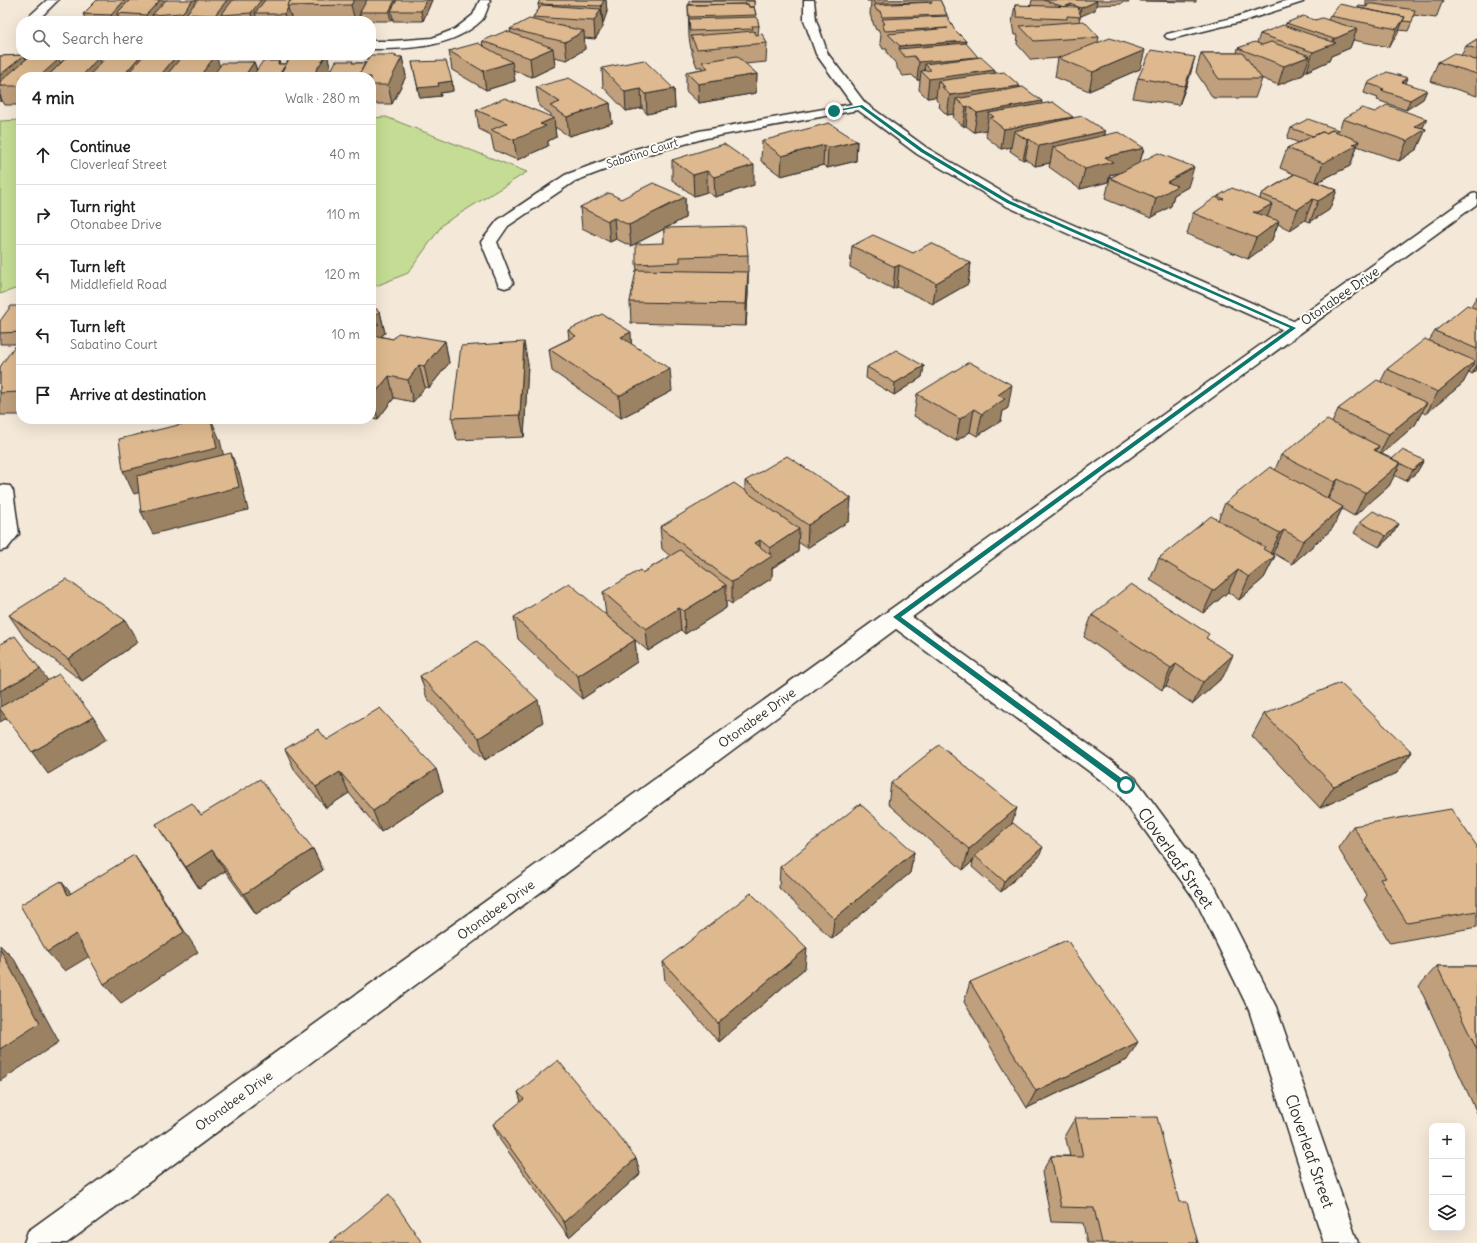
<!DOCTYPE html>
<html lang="en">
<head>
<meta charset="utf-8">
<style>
	:root { --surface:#fff; --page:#f6f6f6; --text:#202124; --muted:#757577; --line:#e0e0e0 }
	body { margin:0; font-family:Delius,sans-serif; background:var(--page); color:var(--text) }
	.controls { position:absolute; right:12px; bottom:12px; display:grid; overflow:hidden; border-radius:8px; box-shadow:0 4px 16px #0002 }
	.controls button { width:36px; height:36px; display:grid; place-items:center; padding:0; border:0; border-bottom:1px solid var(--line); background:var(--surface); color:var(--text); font:20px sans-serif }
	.stop { position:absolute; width:12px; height:12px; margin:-9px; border:3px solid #0f766e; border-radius:50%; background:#fff }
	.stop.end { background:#0f766e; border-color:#fff; box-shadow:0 1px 4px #0008 }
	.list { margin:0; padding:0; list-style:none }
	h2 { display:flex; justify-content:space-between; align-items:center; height:52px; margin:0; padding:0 16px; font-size:17px }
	h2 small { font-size:13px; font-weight:400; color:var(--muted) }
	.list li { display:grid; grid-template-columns:26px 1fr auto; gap:12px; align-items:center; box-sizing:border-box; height:60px; padding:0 16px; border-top:1px solid var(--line) }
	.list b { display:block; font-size:15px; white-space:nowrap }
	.list p { margin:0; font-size:13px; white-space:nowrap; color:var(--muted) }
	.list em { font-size:13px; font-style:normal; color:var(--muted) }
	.icon { flex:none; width:22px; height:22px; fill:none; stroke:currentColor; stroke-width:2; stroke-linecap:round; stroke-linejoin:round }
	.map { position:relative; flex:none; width:1477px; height:1243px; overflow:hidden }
	.search { position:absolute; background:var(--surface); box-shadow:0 4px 16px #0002; left:16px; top:16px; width:360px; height:44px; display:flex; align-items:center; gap:10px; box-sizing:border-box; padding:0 14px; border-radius:16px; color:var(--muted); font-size:15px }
	.panel { position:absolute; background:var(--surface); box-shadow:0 4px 16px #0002; left:16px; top:72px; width:360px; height:352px; border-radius:16px }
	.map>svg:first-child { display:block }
</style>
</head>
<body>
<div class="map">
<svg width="1477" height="1243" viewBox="0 0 1477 1243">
	<rect width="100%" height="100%" fill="#f4e8d8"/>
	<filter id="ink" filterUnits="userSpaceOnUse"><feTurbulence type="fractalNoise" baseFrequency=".025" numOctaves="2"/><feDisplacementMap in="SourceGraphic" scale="8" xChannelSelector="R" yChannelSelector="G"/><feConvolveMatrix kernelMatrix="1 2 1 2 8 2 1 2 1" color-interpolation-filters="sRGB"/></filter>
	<g filter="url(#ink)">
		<path fill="#c4dc93" stroke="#78845f" d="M386,117L527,172L443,224L408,273L371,288V118Z
			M21,120V287L0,294V121Z"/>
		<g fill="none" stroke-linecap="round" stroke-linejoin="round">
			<g stroke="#2b2b2b" stroke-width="3">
				<path id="street" d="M47,0H58L37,21H24Z
					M480,0H490C488,6 486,15 482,20C453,48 409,49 371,49V41H392L432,38L455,29L473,15Z
					M804,0H814L816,20L828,54L865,103L927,148L1014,199L1300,324L1302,328L1300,332L1294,333L1288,332L1004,205L917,154L858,110L706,138L642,156L575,181L508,226L497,242L513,283L511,286L505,288L499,286L481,242L498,220L565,175L632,150L699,131L852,104L816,54L804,20Z
					M1288,0H1304L1303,2L1244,21L1171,39L1167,38L1165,36L1167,34L1236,17Z
					M0,485L10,486L13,491L19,534L7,549L0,551Z
					M896,609L904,611L1135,778L1214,885L1276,1007L1358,1243H1324L1249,1010L1196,901L1117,792L888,623L885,617L888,611Z"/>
			</g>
			<g stroke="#2b2b2b" stroke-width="3">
				<path id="secondary" d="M1477,193V204L904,623L67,1243H24L28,1231L888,611L1472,194Z"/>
			</g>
			<use href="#street" fill="#fdfcf7" fill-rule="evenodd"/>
			<use href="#secondary" fill="#fdfcf7" fill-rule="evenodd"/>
		</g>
		<path fill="#bf9f7b" stroke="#2b2b2b" d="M432,0L423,21H393V18L391,21H362L360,14L356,21H292L291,17L288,21H257V19L255,21H223L222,18L220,21H189L188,19L186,21H154V19L152,21H120L119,19L117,21H86L83,14Z
			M539,0H606L607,12L602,24L603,27L595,39L584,38L585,49L567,60L554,57L555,66L532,77L513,70L515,81L486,90L452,70L449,51L483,46L482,41L511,33L510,29L533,20V17L539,9L538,4L540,1Z
			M692,0H754V7L759,26L758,35L767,43L766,62L745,64L757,74L756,93L699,103L686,91V72L702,69V67H697L692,54V49H691L689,37L688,5H689Z
			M867,0H940L947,15V16L954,29L965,43L978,58L995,70V73L1020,87L1042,104L1073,117V118L1105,131V135L1144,148L1140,162L1188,187L1174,195L1171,206L1151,218L1105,199L1110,178L1122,172L1110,175L1108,182L1080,189L1049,167L1050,163L1035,166L1025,159L1023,160L1010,151L1011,147L1001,149L986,137L987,134L986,133V130L974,132L966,126H963L953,118L954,114L947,115L939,107L940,104L936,100V97L927,98L919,90L920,80H917L912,75L903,76L897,68V65L887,53V49H883L880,43L881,35L878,29L876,30L873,23V21H872L870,14L871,1H867Z
			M1032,0H1129V2H1122L1121,4L1096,5L1095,10L1080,16L1079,22L1099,37L1098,42L1140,69L1089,91L1055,77L1058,58H1059L1031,60L1017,44L1018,35H1014L1012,23L1015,5L1032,6L1031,5Z
			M1140,0H1196V2L1140,1Z
			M1366,0H1443L1436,18L1413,15L1412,22L1408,31L1399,30L1397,35L1389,47L1353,40L1350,48L1331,56L1329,61L1307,71H1305L1303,75L1278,85L1261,78L1262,79L1255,98H1213L1196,72L1201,53H1237L1238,48L1257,43L1260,34L1285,26L1286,23L1328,20L1330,16L1366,6Z
			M1477,39V96L1430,81L1438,62L1461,56L1466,46Z
			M24,55L26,59H55L60,63L69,55H86L95,57H99L101,63L108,55H142L143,56L152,55H180L181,58L220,67L235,63L254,62L257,70L279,61L280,64H286L292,55H327L331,70L354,63H365L396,55V57H402L406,76L392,104H371V77H21V105H5L2,100L0,102V56Z
			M412,62L452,81L453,91L440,93L441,96L420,98Z
			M602,68L674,89L675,108L647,114L642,108L626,111L603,87Z
			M1190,76L1179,105L1133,98L1138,78Z
			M1367,83L1427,90L1423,99L1406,110L1377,100L1378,98L1364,93Z
			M536,87L610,103L612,123L569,136L555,127L556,137L548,141V146L517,160L494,150L491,135L479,129L476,110L551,117V114L539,106Z
			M1343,119L1423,128L1426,129L1417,149L1399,161L1357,146L1350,166L1317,182L1337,190L1329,210L1310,222L1305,220L1290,230L1278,224L1271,242L1248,259L1187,234L1193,213L1217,198L1218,196L1260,199L1261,194L1294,174L1280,168L1287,148L1299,143L1287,138L1291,128L1339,130Z
			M762,141H857L856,161L827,168L823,165L781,176L761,161Z
			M672,160L754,185L715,197L707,192L694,196L672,180Z
			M685,197V218L666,228L748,255V294L746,326L631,323L630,302L637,270L636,264L664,243V229L631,246L616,239L610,242L582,228L580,207L621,199Z
			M852,246L913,253L971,263L968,284L933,304L897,287L893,289L850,267Z
			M1477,296V370L1472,374L1469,372L1463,383L1426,414L1422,412L1415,425L1381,454L1391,459L1424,460L1417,472L1406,481L1394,475L1389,486L1354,516L1342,509L1332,529L1292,564L1273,553L1271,554L1275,556L1264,578L1239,600L1228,592L1203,613L1150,580L1159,558L1218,520L1225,503L1275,470L1281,455L1332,423L1338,409L1381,381L1387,369L1429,341L1435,331L1471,306Z
			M371,305L380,312L385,333L382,335L383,337L393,339L445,341L449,363L429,388L425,387L413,402L394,398L378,419L371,418Z
			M21,306V344H0V321Z
			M568,330L632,344L672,391L621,418L552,371L549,349L569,339Z
			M21,346V415H0V367Z
			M528,364L524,437L457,440L452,418Z
			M924,366L922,377L894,395L866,378L867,367Z
			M917,394L1008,408L1003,411L1001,421L977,436L970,432L956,441L914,416Z
			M745,481L851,498L849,521L807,548L798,542V552L772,568V578L732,604L726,600V608L685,634L681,630L648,651L606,615L603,592L642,573L670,556L662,549L660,527L745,491Z
			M1360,522L1399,524L1392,535L1379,547L1354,533Z
			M9,615L138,642L82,681L24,637Z
			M1092,615L1208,639L1223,677L1193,704L1166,686L1162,690L1084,637Z
			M514,617L635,640L637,662L582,699L518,639Z
			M420,676L543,722L485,760L427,698Z
			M1264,714L1412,752L1397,773L1320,808L1252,736Z
			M327,740L436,769L443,791L381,832L349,793L326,808L295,771L285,749Z
			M891,783L1012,824L1039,857L1001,892L972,867L973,861L963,870L888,804Z
			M201,815L313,849L323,870L256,914L225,871L199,888L156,824Z
			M1353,826L1477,846V927L1390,943L1364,900L1367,895L1338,848Z
			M914,852L910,873L832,939L779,888L780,867Z
			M663,962L805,968L719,1042L665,981Z
			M1437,966H1477V1113L1419,986Z
			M970,982L1127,1060L1027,1108L964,1002Z
			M518,1092L636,1158L640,1174L569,1237L500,1140L493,1124L521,1102Z
			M1075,1118L1179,1202L1198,1243H1087L1083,1223L1051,1222L1042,1172L1051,1156H1070L1065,1135Z"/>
		<path fill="#9b8264" stroke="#2b2b2b" d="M125,0H130L117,13L119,19L117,21H113L111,15Z
			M160,0H168L152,15L154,19L152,21H148L146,15Z
			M193,0H198L186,14L188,19L186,21H184L182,13Z
			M227,0H236L221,15L222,18L220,21H217L215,15Z
			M258,0H266L255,13L257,19L255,21H253L251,13Z
			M354,0H368L360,12V14L356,21H355L351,5Z
			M395,0H402L391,11L393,18L391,21L389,12Z
			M426,0H432L423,21L421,11Z
			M601,0H606L607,12L603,24Z
			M1097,1L1095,10L1079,17L1081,8Z
			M1071,4L1070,13L1064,7Z
			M288,8L291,17L288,21H286L284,14Z
			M601,9L603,27L595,39L594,21Z
			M1405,17L1397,35L1389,47L1397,29Z
			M1357,29L1350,48L1331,56L1329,61L1307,71L1313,52L1332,44L1334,39Z
			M584,31L585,49L567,60L565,42Z
			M966,41L963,58L978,57L975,73L995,70L992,89L945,87L938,81L936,97L927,98L929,79L931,70L925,64L924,74L921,71L920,80H917L919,62L914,56L899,49L900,46Z
			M553,48L555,66L532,77L530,58Z
			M1145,50L1140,69L1089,91L1093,72Z
			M24,55L32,74L0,86V75Z
			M85,55H86L91,66L92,57L94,55L96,61L99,57L106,76V77H81Z
			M141,55H142L149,73L145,77H122Z
			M177,55H180L185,71L181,77H159Z
			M216,55L222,73L219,77H199Z
			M326,55H327L332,72L328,77H312Z
			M396,55L398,65L402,57L406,76L392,104L388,85L395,57Z
			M53,56L56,62L59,59L66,77H39L50,59Z
			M1310,56L1303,75L1278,85L1284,66Z
			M1195,57L1190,76L1179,105L1185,86Z
			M254,62L257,71L254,77H244Z
			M512,62L515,81L486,90L483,71Z
			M757,74L756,93L699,103L698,84Z
			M1408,78L1404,88L1402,82Z
			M452,81L453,91L440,93L441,96L420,98L418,88L438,83Z
			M1020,86L1017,105L968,106L966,126H963L966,107L956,99L954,114L947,115L950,95Z
			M641,89L642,108L626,111L625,92Z
			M674,89L675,108L647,114L646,94Z
			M1427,90L1423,99L1406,110L1410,100Z
			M0,95L2,100L0,102Z
			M1042,101L1039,120L994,117L989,113L986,130L974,132L977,113Z
			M610,103L612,123L569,136L567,117Z
			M1073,117L1069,136L1029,139L1025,159L1023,160L1027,140L1014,131L1011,147L1001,149L1004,129Z
			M554,118L556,137L548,141V146L517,160L514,140L540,124Z
			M1427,119L1421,132L1426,129L1417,149L1399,161L1407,141L1415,126Z
			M1105,131L1101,151L1053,147L1050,163L1035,166L1039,146Z
			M857,141L856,161L827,168L828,148Z
			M1359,141L1350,166L1315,183L1323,163L1353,144Z
			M824,145L823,165L781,176L782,156Z
			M1144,148L1138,168L1110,175L1108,182L1080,189L1085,169L1105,157Z
			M754,165V185L715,197L714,177Z
			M1194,167L1188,187L1174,195L1171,206L1151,218L1156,198L1167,182Z
			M707,171V192L694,196L693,175Z
			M1337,190L1329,210L1310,222L1318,201Z
			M685,197V218L631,246L629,225Z
			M1313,199L1305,220L1290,230L1298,209Z
			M1272,204L1265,224L1251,233L1258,212Z
			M614,218L616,239L610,242L608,221Z
			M1279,221L1271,242L1248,259L1256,238Z
			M971,263L968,284L933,304L936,283Z
			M899,265L897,287L893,289L895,267Z
			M748,272V294L746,326V304Z
			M380,312L385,333L382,335L385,346L371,352V316Z
			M631,332L632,354L621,337Z
			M445,341L449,363L429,388L424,366Z
			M524,342L528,364L524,437L520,415Z
			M1475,361L1463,383L1426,414L1438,392Z
			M419,365L425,387L413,402L408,380Z
			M1477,365V370L1472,374Z
			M924,366L922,377L894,395L895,383Z
			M670,369L672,391L621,418L619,396Z
			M389,376L394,398L378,419L372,397Z
			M1012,385L1008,408L1003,411L1001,421L977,436L982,414L998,395Z
			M1427,403L1415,425L1378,457L1389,434Z
			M974,409L970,432L956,441L960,419Z
			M211,419L220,440L227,470L134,494L123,471Z
			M1379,446L1367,468L1374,450Z
			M231,453L240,476L248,510L153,534L141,512Z
			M1424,460L1417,472L1406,481L1413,470Z
			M1401,463L1389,486L1354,516L1365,493Z
			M1338,479L1327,501L1324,505L1335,482Z
			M851,498L849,521L807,548L808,525Z
			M1343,507L1332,529L1292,564L1303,541Z
			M1399,524L1392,535L1379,547L1386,536Z
			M799,529L798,552L772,568V578L732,604V582L770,557V548Z
			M1284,530L1273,553L1269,556L1280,533Z
			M760,540V562L755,543Z
			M1275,556L1264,578L1239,600L1249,577Z
			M1238,570L1228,592L1203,613L1213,591Z
			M726,585V608L685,634L684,611Z
			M679,608L681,630L648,651L646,629Z
			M125,620L138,642L82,681L68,659Z
			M635,640L637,662L582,699L578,676Z
			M1233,655L1223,677L1193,704L1203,682Z
			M1176,664L1166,686L1162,690L1171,668Z
			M40,669L55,691L0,722V691Z
			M538,700L543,722L485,760L479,738Z
			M93,717L107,739L48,774L32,752Z
			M1412,752L1397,773L1320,808L1334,786Z
			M436,769L443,791L381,832L373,811Z
			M340,772L349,793L326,808L316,787Z
			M1017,808L1010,829L975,856L973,861L963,870L969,849Z
			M1043,847L1039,857L1001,892L1004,881Z
			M313,849L323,870L256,914L244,894Z
			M212,850L225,871L199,888L186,867Z
			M914,852L910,873L832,939L834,919Z
			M134,855L149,876L198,952L121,1003L104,984Z
			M61,881L78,902L68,895Z
			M76,934L93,954L65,971L47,952Z
			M0,945L14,959L59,1042L0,1081Z
			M807,948L805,968L719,1042L718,1023Z
			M1138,1042L1127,1060L1027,1108L1036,1091Z
			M636,1158L640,1174L569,1237L564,1222Z"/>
		<path fill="#deb98f" stroke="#2b2b2b" d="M97,0H125L111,15L83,14Z
			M130,0H160L146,15L117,13Z
			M166,0H193L182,13L152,15Z
			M198,0H227L215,15L186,14Z
			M233,0H261L251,13L221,15Z
			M265,0H291L287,6L288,8L284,14H267L268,13H255Z
			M291,0H354L351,5L287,6Z
			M367,0H395L389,12H360Z
			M397,0H426L421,11H391Z
			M540,0H604L601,6L538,4Z
			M873,0H940L947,15L882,17L880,11H877L874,5L932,2L874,3Z
			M1043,0H1093L1097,1L1081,8L1071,4L1064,7Z
			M689,1H754V7H749L748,4L689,5Z
			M748,4L749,7H754L756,15L689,17L688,5Z
			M1339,4L1405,17L1397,29L1330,16Z
			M1368,4H1374L1415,10L1412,22L1403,21L1405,17L1358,8L1359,6L1367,7Z
			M542,5L601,9L594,21L533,17Z
			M1015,5L1078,7L1081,17L1067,16V19L1017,17Z
			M947,16L954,29L966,41L900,46L888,34L948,28L885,31L882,24H885L882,19Z
			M1303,16L1315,20L1322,18L1357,29L1334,39L1286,23Z
			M757,17L759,26H752L753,29L690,31L689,19Z
			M529,19L584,31L565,42L510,29Z
			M1084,21L1099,37L1034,41L1020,26Z
			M1283,25L1336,43L1313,52L1260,34Z
			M506,31L553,48L530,58L482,41Z
			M754,31L756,35L762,34L767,43L697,49L691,36Z
			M1110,38L1145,50L1093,72L1058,58Z
			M1477,39V49L1466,46Z
			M1255,42L1262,45L1271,42L1310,56L1284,66L1238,48Z
			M478,43L512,62L483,71L449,51Z
			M966,43L978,57L919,62L914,56L905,57L899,49Z
			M1151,50L1195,57L1185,86L1138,78Z
			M1201,53H1243L1262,79H1219Z
			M1454,53L1475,60L1477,59V74L1438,62Z
			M24,55L21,58L0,75V56Z
			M31,55L53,56L50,59H59L39,77H21V86H0V82Z
			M69,55H94L92,57H99L81,77H47Z
			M108,55H122L121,56L123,55H141L122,77H88Z
			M144,55H177L159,77H125Z
			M183,55H216L199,77H165Z
			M292,55H326L312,77H278Z
			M370,55H396L395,57H402L388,85H371V77H358Z
			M737,56L757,74L698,84L686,72L708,68L702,62Z
			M981,57L995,70L929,79L921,71L931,70L925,64Z
			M644,60L674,89L646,94L641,89L625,92L602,68Z
			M263,61H279L278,64H286L278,77H252Z
			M336,61H353L352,63H365L358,77H328Z
			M446,61L452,81L438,83L439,86L418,88L412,62Z
			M236,62H254L244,77H212L222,63H235Z
			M1004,72L1020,86L950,95L942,87H945L938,81Z
			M1387,72L1408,78L1402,82L1427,90L1410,100L1381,90L1384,89L1367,83Z
			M569,78L610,103L567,117L550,106L560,102L536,87Z
			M1023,87L1042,101L977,113L968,106L966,107L956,99Z
			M505,98L554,118L540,124L546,126L514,140L491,130L507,123L476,110Z
			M1053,102L1073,117L1004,129L990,118L994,117L989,113Z
			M1387,105L1427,119L1415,126L1426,129L1407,141L1343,119L1362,108L1375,112Z
			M1082,116L1105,131L1039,146L1029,139L1027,140L1014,131Z
			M1308,119L1339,130L1336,131L1332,130L1326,133L1322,132L1313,136L1291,128Z
			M829,123L857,141L828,148L824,145L782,156L762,141Z
			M1332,130L1359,141L1353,144L1358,145L1323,163L1287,148L1322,132L1326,133Z
			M1119,132L1144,148L1105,157L1113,162L1085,169L1053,147Z
			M724,144L754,165L714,177L707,171L693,175L672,160Z
			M1158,153L1194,167L1167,182L1177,186L1156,198L1110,178Z
			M1295,174L1337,190L1318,201L1313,199L1298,209L1261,194Z
			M653,183L685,197L629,225L614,218L608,221L580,207L609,193L621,199Z
			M1232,188L1272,204L1258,212H1253L1279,221L1256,238L1193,213L1216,197L1221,200L1224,199L1218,196Z
			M745,226L748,255L680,257V262L636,264V244L664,243V228Z
			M873,235L913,253L931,243L971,263L936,283L899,265L895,267L852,246Z
			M636,270L748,272L746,304L630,302Z
			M371,305L380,312L371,316Z
			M1467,305L1477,309V349L1435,331Z
			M11,306H21V332L0,333V321Z
			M602,314L631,332L621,337L670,369L619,396L549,349L576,336L568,330Z
			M371,318L379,324L371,328Z
			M398,333L445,341L424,366L419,365L408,380L389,376L372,397L371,396V336L372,335L393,339Z
			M1425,339L1475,361L1438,392L1387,369Z
			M524,342L520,415L452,418L461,346Z
			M21,346V392L0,393V367L14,347Z
			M896,350L924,366L895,383L867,367Z
			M969,362L1012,385L998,395L1005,399L982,414L974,409L960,419L917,394Z
			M1377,380L1427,403L1389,434L1338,409Z
			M204,419H211L217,448L123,471L119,439Z
			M1327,420L1379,446L1374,450L1401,463L1365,493L1338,479L1335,482L1281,455Z
			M1402,450L1424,460L1413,470L1392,459Z
			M231,453L239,487L141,512L137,476Z
			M787,456L851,498L808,525L745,481Z
			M1270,467L1343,507L1303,541L1284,530L1280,533L1225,503Z
			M734,483L799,529L770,548L760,540L755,543L772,556L732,582L660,527Z
			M1373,511L1399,524L1386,536L1360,522Z
			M1211,516L1265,547L1263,549L1275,556L1249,577L1238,570L1213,591L1159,558Z
			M680,550L726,585L684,611L679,608L646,629L603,592L640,570L642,573Z
			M66,579L125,620L68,659L9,615Z
			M569,583L635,640L578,676L514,617Z
			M1131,584L1209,634L1206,638L1233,655L1203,682L1176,664L1171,668L1092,615Z
			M15,636L40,669L0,691V644Z
			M477,641L538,700L479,738L420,676Z
			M59,674L93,717L32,752L0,709V707Z
			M1340,683L1412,752L1334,786L1264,714Z
			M380,708L436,769L373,811L340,772L316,787L285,749L318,729L327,740Z
			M939,745L1017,808L969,849L891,783Z
			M260,779L313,849L244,894L212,850L186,867L156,824L192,803L201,815Z
			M860,804L914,852L834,919L780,867Z
			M1451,809L1477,846V911L1407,923L1380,879L1386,878L1353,826Z
			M1013,823L1043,847L1004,881L975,856Z
			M134,855L184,932L104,984L76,934L47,952L20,905L61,881L68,895Z
			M751,893L807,948L718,1023L663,962Z
			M1067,940L1138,1042L1036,1091L970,982Z
			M0,949L40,1023L0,1049Z
			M1437,966H1477V1050Z
			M558,1060L636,1158L564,1222L493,1124L524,1099L518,1092Z
			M1157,1117L1179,1202H1187L1198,1243H1102L1094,1208L1061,1207L1051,1156L1083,1157L1075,1118Z
			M389,1194L422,1243H330Z"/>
	</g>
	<path fill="#0f766e" d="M862,105L924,150L1010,201L1296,328L901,617L1128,783V787H1123L893,617L1290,328L1007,203L921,152L860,107L834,112L832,111Z"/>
	<g text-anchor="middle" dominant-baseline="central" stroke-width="4" stroke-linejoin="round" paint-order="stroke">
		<g font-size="11" fill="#2b2b2b" stroke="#fdfcf7">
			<text transform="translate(642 153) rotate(-18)">Sabatino Court</text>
		</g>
		<g font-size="13" fill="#2b2b2b" stroke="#fdfcf7">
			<text transform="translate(1340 296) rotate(-35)">Otonabee Drive</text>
			<text transform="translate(757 718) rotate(-36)">Otonabee Drive</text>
			<text transform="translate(496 910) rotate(-36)">Otonabee Drive</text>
			<text transform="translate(234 1101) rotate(-36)">Otonabee Drive</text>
		</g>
		<g font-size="16" fill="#2b2b2b" stroke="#fdfcf7">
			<text transform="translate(1176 858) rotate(55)">Cloverleaf Street</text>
			<text transform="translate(1310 1151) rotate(71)">Cloverleaf Street</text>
		</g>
	</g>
</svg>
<div class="controls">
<button>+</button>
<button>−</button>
<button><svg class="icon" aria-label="layers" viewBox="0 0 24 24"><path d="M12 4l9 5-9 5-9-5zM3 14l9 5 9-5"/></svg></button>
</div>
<div class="stop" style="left:1126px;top:785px"></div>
<div class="stop end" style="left:834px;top:111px"></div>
<div class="search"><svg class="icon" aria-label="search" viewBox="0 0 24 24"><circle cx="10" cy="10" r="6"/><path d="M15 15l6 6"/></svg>Search here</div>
<section class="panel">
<h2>4 min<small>Walk · 280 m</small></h2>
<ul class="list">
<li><svg class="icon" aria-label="ahead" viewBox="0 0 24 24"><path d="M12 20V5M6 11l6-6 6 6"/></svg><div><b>Continue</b><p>Cloverleaf Street</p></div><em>40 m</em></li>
<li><svg class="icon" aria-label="right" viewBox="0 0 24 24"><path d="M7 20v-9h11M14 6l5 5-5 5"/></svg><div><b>Turn right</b><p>Otonabee Drive</p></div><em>110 m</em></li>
<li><svg class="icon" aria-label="left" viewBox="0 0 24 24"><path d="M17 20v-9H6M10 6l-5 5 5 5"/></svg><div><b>Turn left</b><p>Middlefield Road</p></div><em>120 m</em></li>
<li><svg class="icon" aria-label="left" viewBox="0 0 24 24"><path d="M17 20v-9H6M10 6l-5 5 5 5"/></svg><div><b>Turn left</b><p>Sabatino Court</p></div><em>10 m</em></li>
<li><svg class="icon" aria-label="arrive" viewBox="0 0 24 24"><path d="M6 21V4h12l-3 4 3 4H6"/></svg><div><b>Arrive at destination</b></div></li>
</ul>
</section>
</div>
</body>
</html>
